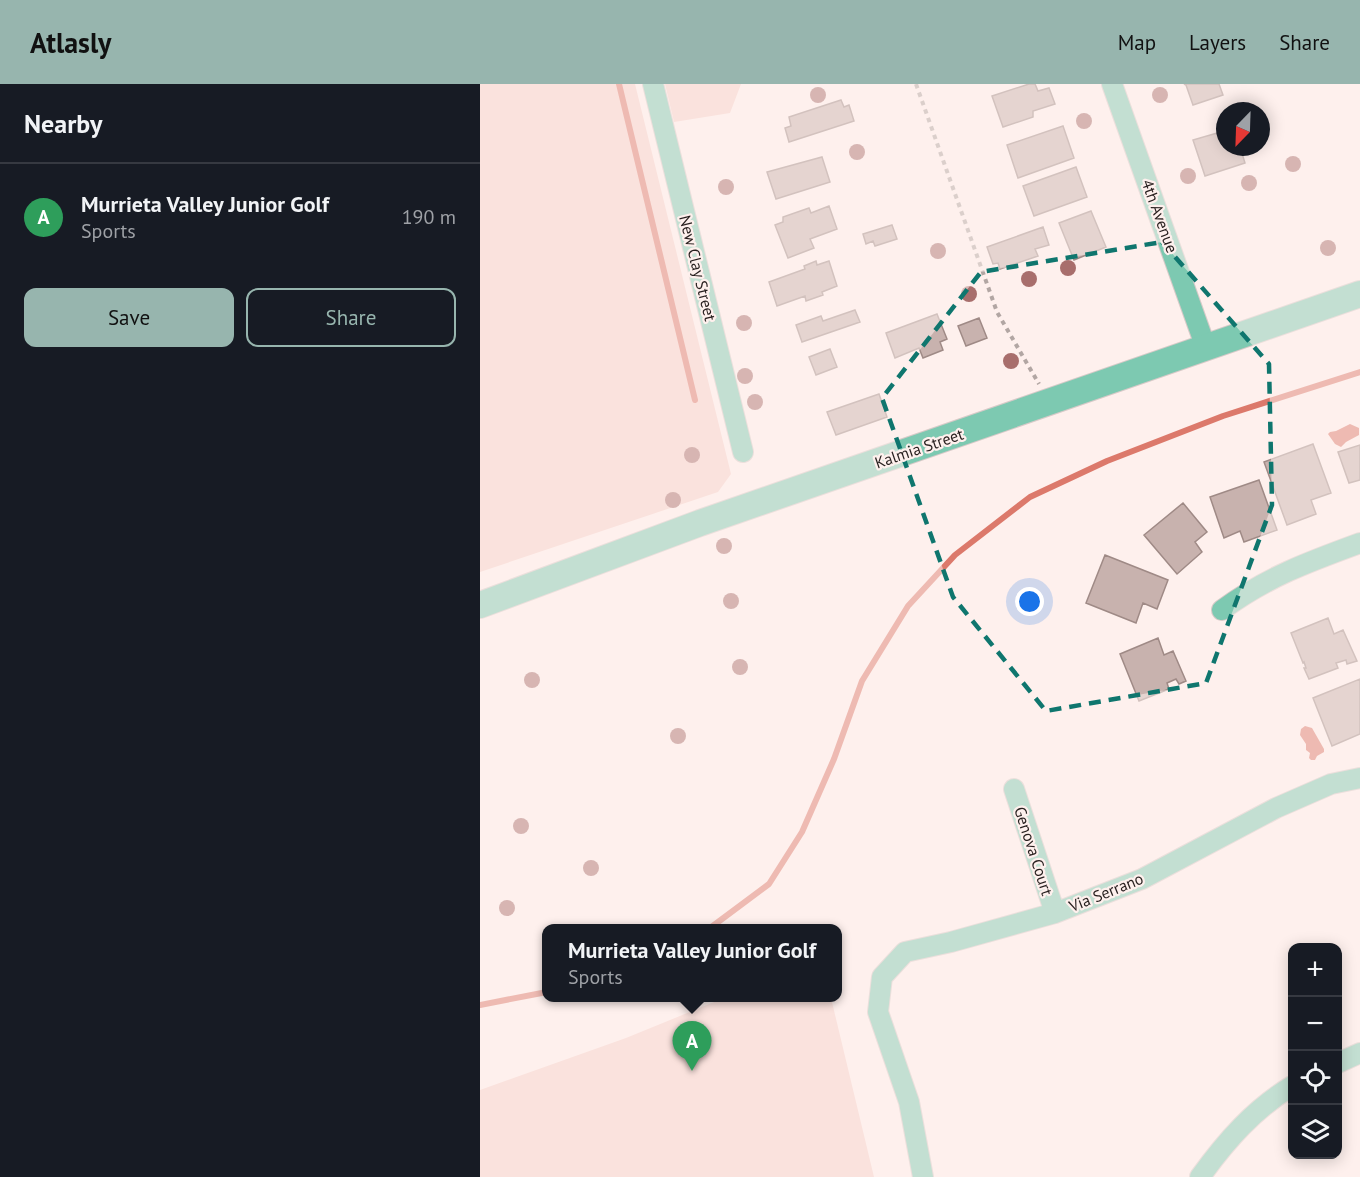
<!DOCTYPE html>
<html lang="en">
<head>
<meta charset="utf-8">
<style>
	:root { --surface:#171b24; --page:#242831; --text:#f1f3f6; --muted:#9ea1a6; --line:#363941; --accent:#97b5ae }
	body { margin:0; font-family:"PT Sans",sans-serif; background:var(--page); color:var(--text) }
	.controls { position:absolute; right:18px; bottom:18px; display:grid; overflow:hidden; border-radius:12px; box-shadow:0 3px 15px #0003 }
	.controls button { width:54px; height:54px; display:grid; place-items:center; padding:0; border:0; border-bottom:2px solid var(--line); background:var(--surface); color:var(--text); font:30px sans-serif }
	.compass { position:absolute; left:736px; top:18px; width:54px; height:54px; border-radius:50%; background:var(--surface); box-shadow:0 3px 15px #0003; rotate:203deg }
	.you { position:absolute; left:550px; top:518px; width:21px; height:21px; margin:-15px; border:4px solid #fff; border-radius:50%; background:#1a73e8; box-shadow:0 0 0 9px #1a73e833 }
	.badge { display:grid; place-items:center; width:39px; height:39px; border-radius:50%; background:var(--accent); color:#fff; font-size:20px; font-weight:700 }
	.pin { position:absolute; translate:-50% -50px; filter:drop-shadow(0 2px 3px #0008) }
	.pin::after { content:''; position:absolute; top:32px; width:21px; height:18px; background:inherit; clip-path:polygon(0 0,100% 0,50% 100%) }
	.popup { position:absolute; left:62px; top:840px; width:300px; height:78px; box-sizing:border-box; display:grid; place-content:center; border-radius:12px; background:var(--surface); filter:drop-shadow(0 2px 4px #0005); font-size:20px; white-space:nowrap; color:var(--muted) }
	.popup b { font-size:22px; color:var(--text) }
	.popup::after { content:''; position:absolute; left:50%; top:100%; margin-left:-12px; border:12px solid transparent; border-top-color:var(--surface) }
	.list { margin:0; padding:0; list-style:none }
	h2 { display:flex; justify-content:space-between; align-items:center; height:78px; margin:0; padding:0 24px; font-size:26px }
	h2 small { font-size:20px; font-weight:400; color:var(--muted) }
	.list li { display:grid; grid-template-columns:39px 1fr auto; gap:18px; align-items:center; box-sizing:border-box; height:108px; padding:0 24px; border-top:2px solid var(--line) }
	.list b { display:block; font-size:22px; white-space:nowrap }
	.list p { margin:0; font-size:20px; white-space:nowrap; color:var(--muted) }
	.list em { font-size:20px; font-style:normal; color:var(--muted) }
	.actions { display:flex; gap:12px; padding:18px 24px }
	.actions a { flex:1; padding:14px 0; border:2px solid var(--accent); border-radius:12px; text-align:center; font-size:21px; color:var(--accent) }
	.actions .main { background:var(--accent); color:#111 }
	.icon { flex:none; width:33px; height:33px; fill:none; stroke:currentColor; stroke-width:2; stroke-linecap:round; stroke-linejoin:round }
	.map { position:relative; flex:none; width:880px; height:1093px; overflow:hidden }
	header { display:flex; align-items:center; gap:36px; box-sizing:border-box; height:84px; padding:0 30px; background:var(--accent); color:#111 }
	header strong { font-size:28px }
	nav { display:flex; gap:33px; margin-inline-start:auto; font-size:21px }
	main { display:flex }
	aside { flex:1; background:var(--surface) }
	.map>svg:first-child { display:block }
</style>
</head>
<body>
<header>
<strong>Atlasly</strong>
<nav><a>Map</a><a>Layers</a><a>Share</a></nav>
</header>
<main>
<aside>
<h2>Nearby<small></small></h2>
<ul class="list">
<li><span class="badge" style="background:#2e9e5b">A</span><div><b>Murrieta Valley Junior Golf</b><p>Sports</p></div><em>190 m</em></li>
</ul>
<div class="actions"><a class="main">Save</a><a>Share</a></div>
</aside>
<div class="map">
<svg width="880" height="1093" viewBox="0 0 880 1093">
	<rect width="100%" height="100%" fill="#fef0ed"/>
	<path fill="#f7d0ca" d="M0,0H155L251,390L238,408L0,488Z
		M185,0H261L250,29L194,38Z
		M244,914H351L394,1093H0V1006L146,954Z"/>
	<path fill="#dc796b" d="M870,340L879,344V351L866,358L861,363L855,360L848,350L850,348L856,347Z
		M825,642L832,644L844,665V668L837,672L835,676H831L829,674L830,669L826,666V660L820,651L821,645Z"/>
	<g fill="none" stroke-linecap="round" stroke-linejoin="round">
		<path stroke="#dc796b" stroke-width="6" d="M139,0L215,316
			M230,844L289,800L322,748L354,675L382,597L428,522L475,471L550,413L627,377L743,332L880,288
			M0,921L67,908"/>
	</g>
	<path fill="#c8b2ae" stroke="#9f8a86" stroke-width="1.5" d="M549,0H555L558,7L569,4L575,20L553,27V33L523,43L512,12Z
		M704,0H739L743,11L713,21L706,1Z
		M361,16L364,23L369,21L374,37L309,58L305,44L311,42L309,33Z
		M583,42L594,74L538,94L527,61Z
		M744,47L745,63H760L765,79L725,92L713,56Z
		M342,73L350,98L296,115L287,88Z
		M596,83L607,113L554,132L543,102Z
		M349,122L357,145L330,155L334,164L308,174L295,141L303,138V133L329,124L331,129Z
		M611,127L626,163L594,176L579,139Z
		M412,141L417,155L395,162L393,157L386,160L383,150Z
		M563,143L569,161L555,165L558,172L520,185L518,179L513,180L507,163Z
		M336,177L337,181L349,177L357,202L342,208L343,211L326,217L325,212L297,222L289,198L325,185L324,182Z
		M375,226L380,238L322,258L316,241L341,232L343,237Z
		M457,230L467,255L460,258L463,266L443,274L439,264L415,274L406,249Z
		M499,234L507,254L486,262L478,242Z
		M350,265L357,283L336,291L329,273Z
		M399,310L407,333L356,351L347,328Z
		M833,360L851,409L831,416L836,430L807,441L784,378Z
		M880,361V396L869,399L858,368Z
		M779,396L797,446L764,458L760,447L744,454L730,413Z
		M703,419L727,448L715,458L722,468L697,490L664,451Z
		M625,471L688,496L677,525L663,519L656,539L606,519Z
		M848,534L854,550L863,546L877,577L867,580L866,576L856,579L858,584L829,595L824,584H826L824,578L823,579L811,549Z
		M678,554L684,571L693,567L706,597L699,600L696,595L687,599L689,605L659,617L640,570Z
		M880,595V650L852,662L833,614Z"/>
	<g fill="none" stroke-linecap="round" stroke-linejoin="round">
		<g stroke="#d7cac8" stroke-width="22">
			<path id="minor" d="M173,0L263,368
				M632,0L726,264
				M742,526C787,493 828,478 880,459
				M534,705L575,829
				M858,979L880,969
				M443,1093L429,1018L398,928L402,893L425,868L471,858L575,829L662,795L796,724L851,700L880,694
				M720,1093C746,1057 774,1025 812,1002"/>
		</g>
		<g stroke="#d7cac8" stroke-width="28">
			<path id="tertiary" d="M0,521L220,439L880,210"/>
		</g>
		<path stroke="#b2a6a3" stroke-width="4" stroke-dasharray="4.5 4.5" stroke-linecap="butt" d="M436,0L517,228L559,300"/>
		<use href="#minor" stroke="#7dc9b1" stroke-width="20"/>
		<use href="#tertiary" stroke="#7dc9b1" stroke-width="26"/>
	</g>
	<g fill="#a86e6c">
		<circle cx="338" cy="11" r="8"/>
		<circle cx="680" cy="11" r="8"/>
		<circle cx="604" cy="37" r="8"/>
		<circle cx="377" cy="68" r="8"/>
		<circle cx="813" cy="80" r="8"/>
		<circle cx="708" cy="92" r="8"/>
		<circle cx="769" cy="99" r="8"/>
		<circle cx="246" cy="103" r="8"/>
		<circle cx="848" cy="164" r="8"/>
		<circle cx="458" cy="167" r="8"/>
		<circle cx="588" cy="184" r="8"/>
		<circle cx="549" cy="195" r="8"/>
		<circle cx="489" cy="210" r="8"/>
		<circle cx="264" cy="239" r="8"/>
		<circle cx="531" cy="277" r="8"/>
		<circle cx="265" cy="292" r="8"/>
		<circle cx="275" cy="318" r="8"/>
		<circle cx="212" cy="371" r="8"/>
		<circle cx="193" cy="416" r="8"/>
		<circle cx="244" cy="462" r="8"/>
		<circle cx="251" cy="517" r="8"/>
		<circle cx="260" cy="583" r="8"/>
		<circle cx="52" cy="596" r="8"/>
		<circle cx="198" cy="652" r="8"/>
		<circle cx="41" cy="742" r="8"/>
		<circle cx="111" cy="784" r="8"/>
		<circle cx="27" cy="824" r="8"/>
	</g>
	<path d="M0 0H880V1093H0ZM682,158L789,280L792,421L726,599L566,627L473,513L402,314L501,188Z" fill="#fef0ed" fill-opacity=".55" fill-rule="evenodd"/>
	<path fill="none" stroke="#0f766e" stroke-width="4.5" stroke-dasharray="12 8" stroke-linejoin="round" d="M682,158L789,280L792,421L726,599L566,627L473,513L402,314L501,188Z"/>
	<g text-anchor="middle" dominant-baseline="central" stroke-width="4.5" stroke-linejoin="round" paint-order="stroke">
		<g font-size="16" fill="#271f1e" stroke="#fef0ed">
			<text transform="translate(680 132) rotate(70)">4th Avenue</text>
			<text transform="translate(218 184) rotate(76)">New Clay Street</text>
			<text transform="translate(439 364) rotate(-19)">Kalmia Street</text>
			<text transform="translate(554 767) rotate(72)">Genova Court</text>
			<text transform="translate(626 808) rotate(-22)">Via Serrano</text>
		</g>
	</g>
</svg>
<div class="controls">
<button>+</button>
<button>−</button>
<button><svg class="icon" aria-label="locate" viewBox="0 0 24 24"><circle cx="12" cy="12" r="6"/><path d="M12 2v4M12 18v4M2 12h4M18 12h4"/></svg></button>
<button><svg class="icon" aria-label="layers" viewBox="0 0 24 24"><path d="M12 4l9 5-9 5-9-5zM3 14l9 5 9-5"/></svg></button>
</div>
<svg class="compass" viewBox="-18 -18 36 36"><path d="M0-13l5 13h-10z" fill="#e53935"/><path d="M0 13l5-13h-10z" fill="#9ea1a6"/></svg>
<div class="you"></div>
<div class="pin badge" style="left:212px;top:987px;background:#2e9e5b">A</div>
<div class="popup"><b>Murrieta Valley Junior Golf</b>Sports</div>
</div>
</main>
</body>
</html>
